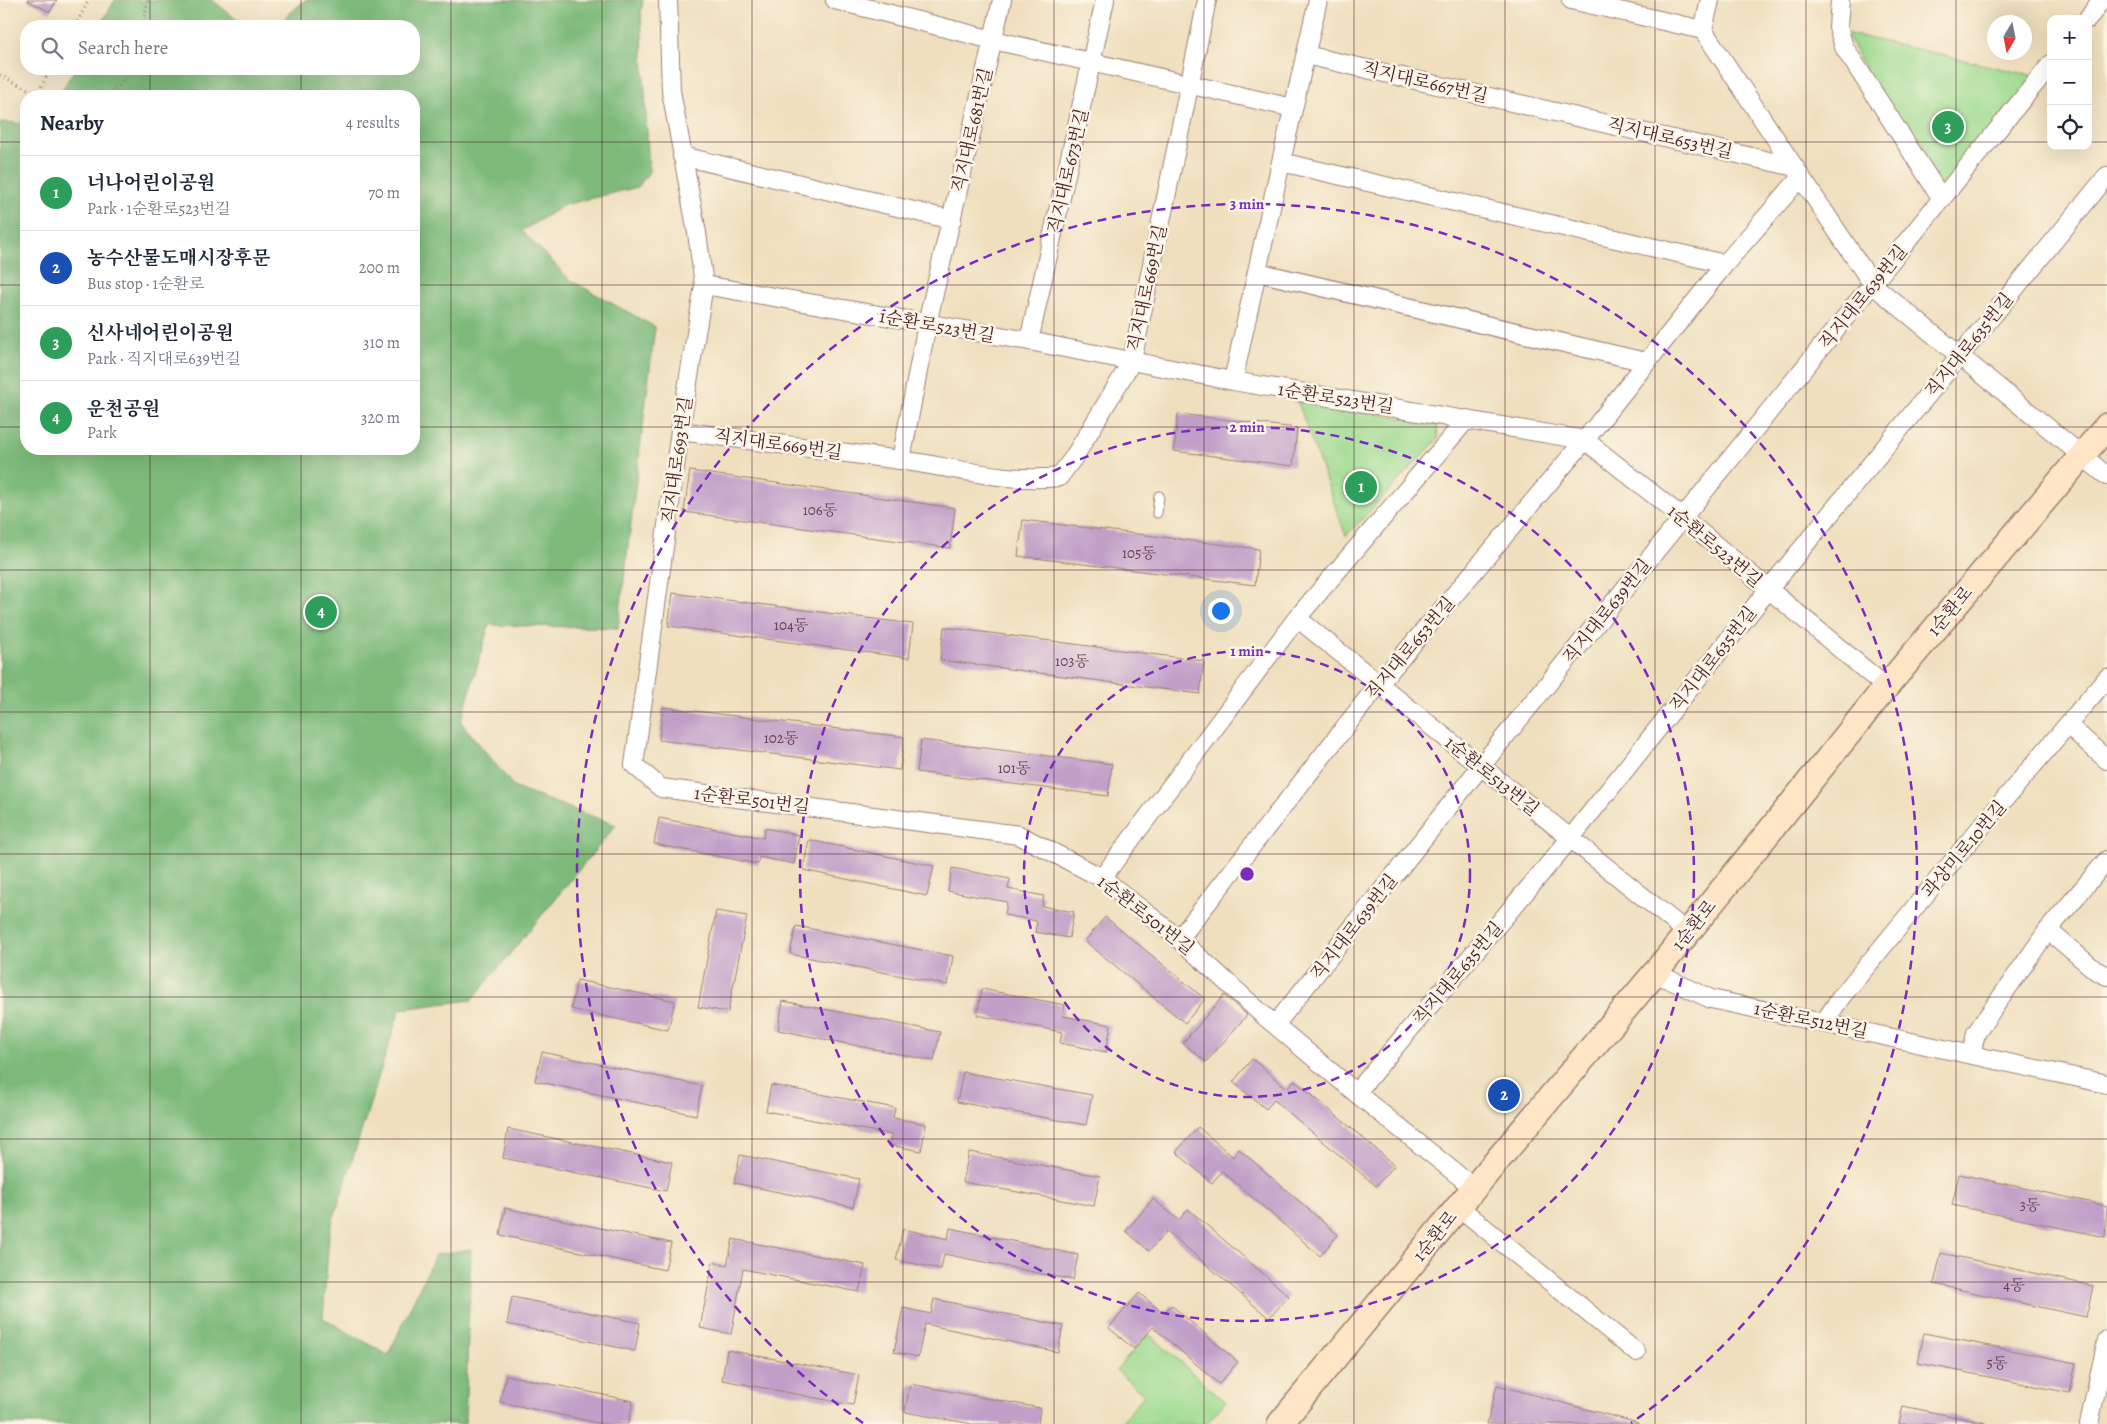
<!DOCTYPE html>
<html lang="en">
<head>
<meta charset="utf-8">
<style>
	:root { --surface:#fff; --page:#f6f6f7; --text:#1f2937; --muted:#747a83; --line:#e0e1e3; --accent:#111827 }
	body { margin:0; font-family:Alegreya,"Noto Serif KR",serif; background:var(--page); color:var(--text) }
	.controls { position:absolute; right:15px; top:15px; display:grid; overflow:hidden; border-radius:10px; box-shadow:0 5px 20px #0002 }
	.controls button { width:45px; height:45px; display:grid; place-items:center; padding:0; border:0; border-bottom:1px solid var(--line); background:var(--surface); color:var(--text); font:25px sans-serif }
	.compass { position:absolute; left:1987px; top:15px; width:45px; height:45px; border-radius:50%; background:var(--surface); box-shadow:0 5px 20px #0002; rotate:190deg }
	.you { position:absolute; left:1220px; top:610px; width:18px; height:18px; margin:-12px; border:4px solid #fff; border-radius:50%; background:#1a73e8; box-shadow:0 0 0 8px #1a73e833 }
	.badge { display:grid; place-items:center; width:32px; height:32px; border-radius:50%; background:var(--accent); color:#fff; font-size:16px; font-weight:700 }
	.pin { position:absolute; translate:-50% -50%; border:2px solid #fff; box-shadow:0 1px 5px #0006 }
	.list { margin:0; padding:0; list-style:none }
	h2 { display:flex; justify-content:space-between; align-items:center; height:65px; margin:0; padding:0 20px; font-size:21px }
	h2 small { font-size:16px; font-weight:400; color:var(--muted) }
	.list li { display:grid; grid-template-columns:32px 1fr auto; gap:15px; align-items:center; box-sizing:border-box; height:75px; padding:0 20px; border-top:1px solid var(--line) }
	.list b { display:block; font-size:19px; white-space:nowrap }
	.list p { margin:0; font-size:16px; white-space:nowrap; color:var(--muted) }
	.list em { font-size:16px; font-style:normal; color:var(--muted) }
	.icon { flex:none; width:28px; height:28px; fill:none; stroke:currentColor; stroke-width:2; stroke-linecap:round; stroke-linejoin:round }
	.map { position:relative; flex:none; width:2107px; height:1424px; overflow:hidden }
	.search { position:absolute; background:var(--surface); box-shadow:0 5px 20px #0002; left:20px; top:20px; width:400px; height:55px; display:flex; align-items:center; gap:12px; box-sizing:border-box; padding:0 18px; border-radius:20px; color:var(--muted); font-size:19px }
	.panel { position:absolute; background:var(--surface); box-shadow:0 5px 20px #0002; left:20px; top:90px; width:400px; height:365px; border-radius:20px }
	.map>svg:first-child { display:block }
</style>
</head>
<body>
<div class="map">
<svg width="2107" height="1424" viewBox="0 0 2107 1424">
	<rect width="100%" height="100%" fill="#fcf5e5"/>
	<filter id="ink" filterUnits="userSpaceOnUse"><feTurbulence type="fractalNoise" baseFrequency=".02" numOctaves="2"/><feDisplacementMap in="SourceGraphic" scale="10" xChannelSelector="R" yChannelSelector="G"/><feConvolveMatrix kernelMatrix="1 2 1 2 8 2 1 2 1" color-interpolation-filters="sRGB"/></filter>
	<filter id="wash" filterUnits="userSpaceOnUse"><feTurbulence type="fractalNoise" baseFrequency=".0096" numOctaves="4" result="noise"/><feDisplacementMap in="SourceGraphic" scale="20" xChannelSelector="R" yChannelSelector="G"/><feGaussianBlur stdDeviation="1.12" result="paint"/><feColorMatrix in="noise" values="0 0 0 0 0 0 0 0 0 0 0 0 0 0 0 0 0 1.4 0 .05"/><feComposite in="paint" operator="in"/></filter>
	<g filter="url(#wash)">
		<rect width="100%" height="100%" fill="#efdfbe"/>
		<path fill="#9cda8f" stroke="#737c5d" d="M1846,33L2034,76L1947,186L1939,185L1864,67Z
			M1297,400L1437,424L1438,439L1346,536Z
			M1149,1334L1225,1402L1206,1424H1120L1144,1395L1116,1370Z"/>
		<path fill="#7dba7a" stroke="#646c52" d="M115,0H212L245,26H100Z
			M305,0H643L641,14L649,172L638,187L564,205L522,231L570,280L655,327L618,628L489,625L461,722L515,788L616,825L472,1000L400,1009L329,1233L323,1318L388,1355L435,1255L471,1249L465,1424H0V122L26,124V449H414V96H58L75,69H414V26H276Z"/>
		<g id="blocks">
			<path fill="#c19fc8" d="M27,0H57L50,12Z
				M1178,414L1297,428L1293,466L1174,451Z
				M690,471L955,508L950,548L684,512Z
				M1023,520L1259,549L1255,585L1018,556Z
				M673,593L913,624L909,658L668,626Z
				M944,627L1204,661L1200,694L940,660Z
				M663,707L904,737L900,770L659,740Z
				M921,740L1112,764L1108,796L917,772Z
				M659,818L763,838L765,828L799,835L794,864L759,857L758,864L654,844Z
				M809,840L934,866L927,896L803,870Z
				M952,868L1010,879L1008,889L1044,896L1042,906L1074,912L1069,938L1035,932L1037,921L1005,915L1007,902L948,891Z
				M716,911L747,916L728,1012L698,1007Z
				M1105,917L1205,999L1185,1023L1085,941Z
				M796,926L953,956L948,985L790,954Z
				M577,980L675,1001L668,1030L571,1009Z
				M982,989L1065,1005L1063,1016L1111,1025L1106,1052L1060,1043L1062,1032L977,1015Z
				M1224,995L1247,1015L1206,1062L1183,1043Z
				M783,1001L940,1032L934,1061L778,1030Z
				M542,1052L702,1086L696,1115L535,1081Z
				M1252,1059L1287,1088L1294,1080L1395,1165L1376,1186L1274,1100L1266,1109L1233,1082Z
				M963,1072L1092,1095L1086,1125L957,1102Z
				M771,1085L895,1108L893,1118L926,1124L921,1151L890,1145L892,1135L766,1111Z
				M1198,1127L1233,1157L1239,1149L1338,1235L1320,1256L1222,1171L1212,1183L1176,1152Z
				M508,1129L672,1162L666,1191L503,1158Z
				M969,1152L1100,1176L1094,1206L963,1182Z
				M740,1155L859,1179L853,1207L734,1183Z
				M1959,1174L2107,1206L2105,1237L1952,1205Z
				M1153,1199L1179,1220L1188,1209L1289,1296L1269,1318L1167,1231L1149,1251L1126,1231Z
				M505,1208L671,1243L665,1270L500,1235Z
				M950,1228L1078,1255L1073,1280L944,1254L941,1269L896,1260L903,1229L948,1239Z
				M733,1239L865,1265L859,1292L743,1269L731,1334L700,1328L713,1262L727,1265Z
				M1941,1253L2093,1286L2086,1317L1934,1284Z
				M1139,1293L1164,1314L1171,1305L1238,1362L1219,1384L1153,1327L1134,1349L1109,1328Z
				M512,1297L640,1323L635,1351L507,1324Z
				M934,1299L1063,1326L1058,1352L925,1324L918,1357L894,1352L903,1308L931,1314Z
				M1924,1333L2076,1363L2070,1393L1918,1363Z
				M727,1350L859,1375L853,1405L722,1380Z
				M506,1375L633,1401L628,1424H603L500,1402Z
				M910,1384L1040,1408L1038,1424H972L905,1412Z
				M1497,1385L1638,1423V1424H1487Z
				M1903,1406L1985,1423V1424H1899Z"/>
		</g>
	</g>
	<g filter="url(#ink)">
		<use href="#blocks" fill-opacity="0" stroke="#9c7f74" stroke-width="1"/>
		<g fill="none" stroke-linecap="round" stroke-linejoin="round">
			<g stroke="#9c7f74" stroke-width="11">
				<path id="lane" d="M1157,513L1159,496"/>
			</g>
			<g stroke="#9c7f74" stroke-width="20">
				<path id="street" d="M668,0L671,91L697,233L704,285L680,431L634,765L661,788L1019,835L1102,878L1179,939L1262,1014L1356,1093L1474,1188
					M835,0L993,40L1293,108
					M1571,0L1703,30
					M1710,0L1703,30L1873,285L2107,476
					M1840,0L1838,27L1844,47L1942,199
					M2088,19L2101,0
					M1306,55L1795,167
					M682,156L952,220
					M1281,162L1725,264
					M1257,272L1646,362
					M704,285L1029,341L1233,381L1585,440L1683,518L1886,687
					M1029,341L1105,0
					M1233,381L1281,162L1318,0
					M680,431C753,441 827,450 900,460C951,467 1006,483 1059,477L1074,457L1132,361L1207,0
					M901,460L927,324L1002,0
					M1297,618L1688,933
					M2068,725L2107,760
					M1102,878L1297,618L1467,419
					M2048,930L2095,970L2107,976
					M1179,939L1378,685L1585,440L1725,264L1801,177
					M1655,973L1711,999L2107,1084
					M1824,1022L1842,996L1981,827L2107,678
					M1275,1025L1481,766L2051,64
					M1971,1055L1976,1033L2048,930L2107,860
					M1356,1093L1570,839L1768,590L2107,176
					M1459,1207L1636,1352
					M2089,1424L2107,1340"/>
			</g>
			<g stroke="#9c7f74" stroke-width="28">
				<path id="secondary" d="M1280,1424L1474,1188L1655,973L1886,687L2107,426"/>
			</g>
			<path stroke="#9c7f74" stroke-width="3" stroke-dasharray="1 4" stroke-linecap="butt" d="M75,26L89,0
				M143,26L148,0
				M0,75L37,94L51,69
				M107,96L119,86L133,69"/>
			<use href="#lane" stroke="#fff" stroke-width="9"/>
			<use href="#street" stroke="#fff" stroke-width="18"/>
			<use href="#secondary" stroke="#fde5c5" stroke-width="25"/>
		</g>
	</g>
	<path fill="none" stroke="#4a1f2b" stroke-width="1" stroke-opacity="0.55" d="M150,0V26M301,0V26M451,0V1424M602,0V1424M752,0V1424M903,0V1424M1054,0V1424M1204,0V1424M1354,0V1424M1505,0V1424M1655,0V1424M1806,0V1424M1956,0V1424M150,69V96M301,69V96M0,142H26M414,142H2051M2088,142H2107M0,285H26M414,285H2107M0,427H26M414,427H2107M150,449V1424M301,449V1424M0,570H2107M0,712H2107M0,854H2107M0,997H2107M0,1139H2107M0,1282H2107"/>
	<g fill="none" stroke="#7b2cbf" stroke-width="2.5" stroke-dasharray="9 6">
		<circle cx="1247" cy="874" r="223"/>
		<circle cx="1247" cy="874" r="447"/>
		<path d="M863 1423A670 670 0 1 1 1631 1423"/>
	</g>
	<g text-anchor="middle" dominant-baseline="central" stroke-width="5" stroke-linejoin="round" paint-order="stroke">
		<g font-size="15" fill="#683f52">
			<text x="820" y="510">106동</text>
			<text x="1139" y="553">105동</text>
			<text x="791" y="625">104동</text>
			<text x="1072" y="661">103동</text>
			<text x="781" y="738">102동</text>
			<text x="1014" y="768">101동</text>
			<text x="2030" y="1205">3동</text>
			<text x="2014" y="1285">4동</text>
			<text x="1997" y="1363">5동</text>
		</g>
		<g font-size="18" fill="#4a1f2b" stroke="#fcf5e5">
			<text transform="translate(1425 82) rotate(13)">직지대로667번길</text>
			<text transform="translate(972 130) rotate(-77)">직지대로681번길</text>
			<text transform="translate(1670 138) rotate(13)">직지대로653번길</text>
			<text transform="translate(1068 171) rotate(-77)">직지대로673번길</text>
			<text transform="translate(1147 288) rotate(-78)">직지대로669번길</text>
			<text transform="translate(1863 297) rotate(-51)">직지대로639번길</text>
			<text transform="translate(937 326) rotate(10)">1순환로523번길</text>
			<text transform="translate(1969 345) rotate(-51)">직지대로635번길</text>
			<text transform="translate(1336 398) rotate(9)">1순환로523번길</text>
			<text transform="translate(778 444) rotate(8)">직지대로669번길</text>
			<text transform="translate(677 460) rotate(-82)">직지대로693번길</text>
			<text transform="translate(1715 546) rotate(40)">1순환로523번길</text>
			<text transform="translate(1607 611) rotate(-51)">직지대로639번길</text>
			<text transform="translate(1950 611) rotate(-50)">1순환로</text>
			<text transform="translate(1410 648) rotate(-50)">직지대로653번길</text>
			<text transform="translate(1713 659) rotate(-52)">직지대로635번길</text>
			<text transform="translate(1492 776) rotate(39)">1순환로513번길</text>
			<text transform="translate(752 800) rotate(7)">1순환로501번길</text>
			<text transform="translate(1964 849) rotate(-50)">과상미로10번길</text>
			<text transform="translate(1146 915) rotate(38)">1순환로501번길</text>
			<text transform="translate(1694 925) rotate(-51)">1순환로</text>
			<text transform="translate(1354 927) rotate(-52)">직지대로639번길</text>
			<text transform="translate(1458 973) rotate(-50)">직지대로635번길</text>
			<text transform="translate(1811 1020) rotate(12)">1순환로512번길</text>
			<text transform="translate(1435 1236) rotate(-51)">1순환로</text>
		</g>
	</g>
	<circle cx="1247" cy="874" r="8" fill="#7b2cbf" stroke="#fcf5e5" stroke-width="2.5"/>
	<g font-size="15" text-anchor="middle" font-weight="bold" fill="#7b2cbf" stroke="#fcf5e5" stroke-width="5" stroke-linejoin="round" paint-order="stroke">
		<text x="1247" y="209">3 min</text>
		<text x="1247" y="432">2 min</text>
		<text x="1247" y="656">1 min</text>
	</g>
</svg>
<div class="controls">
<button>+</button>
<button>−</button>
<button><svg class="icon" aria-label="locate" viewBox="0 0 24 24"><circle cx="12" cy="12" r="6"/><path d="M12 2v4M12 18v4M2 12h4M18 12h4"/></svg></button>
</div>
<svg class="compass" viewBox="-18 -18 36 36"><path d="M0-13l5 13h-10z" fill="#e53935"/><path d="M0 13l5-13h-10z" fill="#747a83"/></svg>
<div class="you"></div>
<div class="pin badge" style="left:1361px;top:487px;background:#2e9e5b">1</div>
<div class="pin badge" style="left:1504px;top:1095px;background:#1a4fb4">2</div>
<div class="pin badge" style="left:1948px;top:127px;background:#2e9e5b">3</div>
<div class="pin badge" style="left:321px;top:612px;background:#2e9e5b">4</div>
<div class="search"><svg class="icon" aria-label="search" viewBox="0 0 24 24"><circle cx="10" cy="10" r="6"/><path d="M15 15l6 6"/></svg>Search here</div>
<section class="panel">
<h2>Nearby<small>4 results</small></h2>
<ul class="list">
<li><span class="badge" style="background:#2e9e5b">1</span><div><b>너나어린이공원</b><p>Park · 1순환로523번길</p></div><em>70 m</em></li>
<li><span class="badge" style="background:#1a4fb4">2</span><div><b>농수산물도매시장후문</b><p>Bus stop · 1순환로</p></div><em>200 m</em></li>
<li><span class="badge" style="background:#2e9e5b">3</span><div><b>신사네어린이공원</b><p>Park · 직지대로639번길</p></div><em>310 m</em></li>
<li><span class="badge" style="background:#2e9e5b">4</span><div><b>운천공원</b><p>Park</p></div><em>320 m</em></li>
</ul>
</section>
</div>
</body>
</html>
